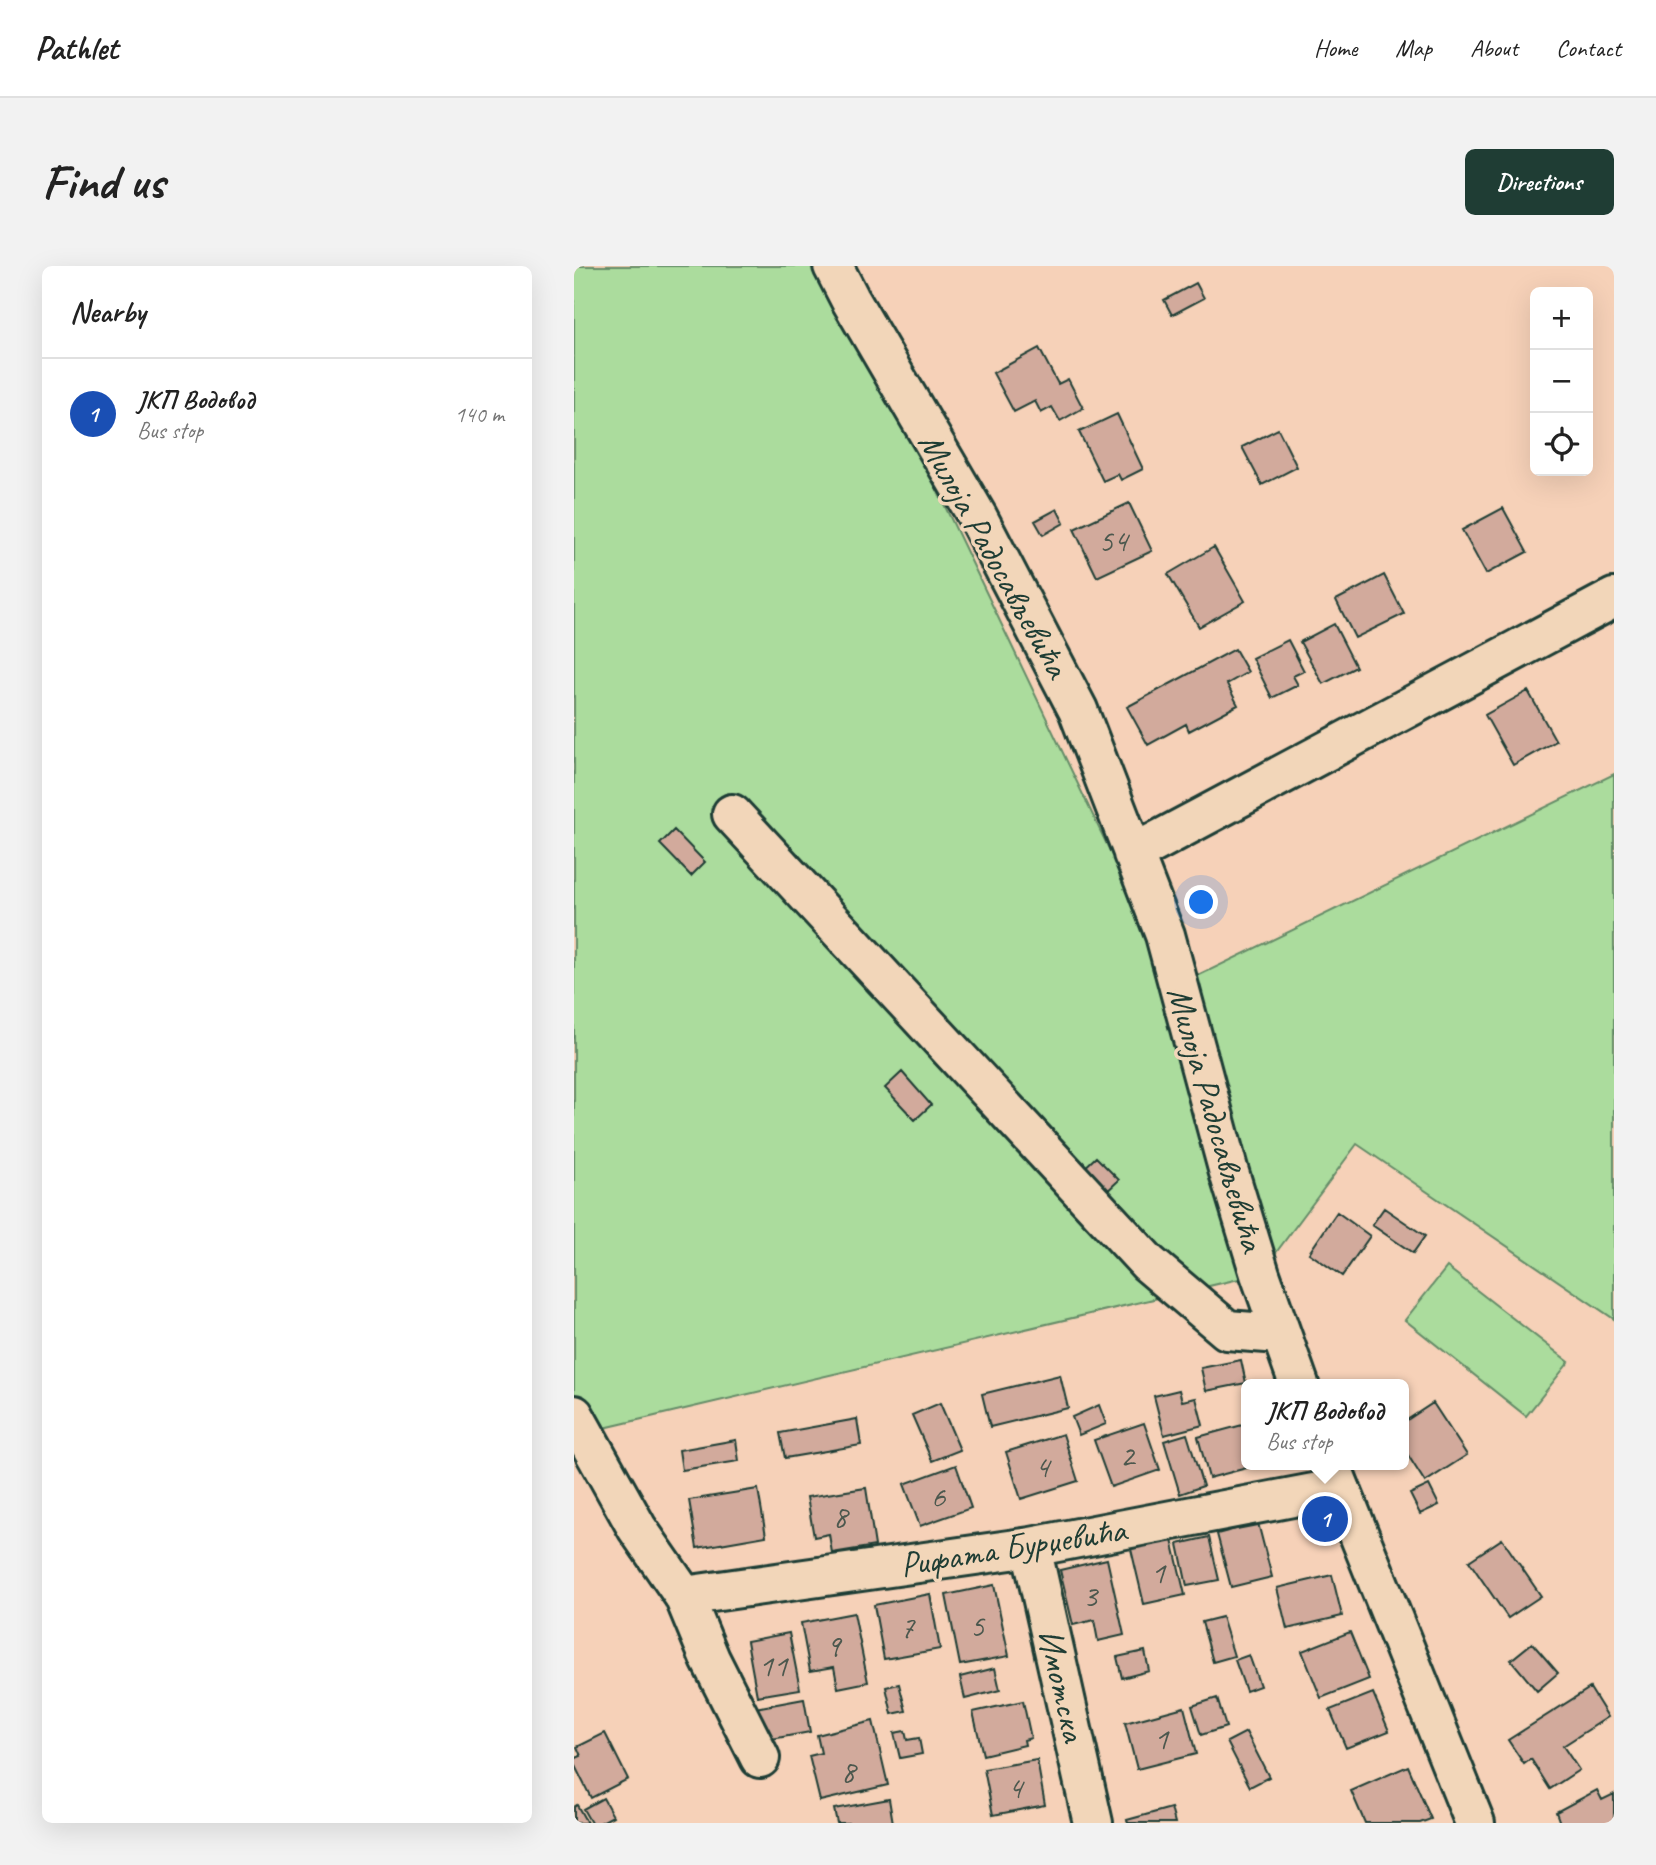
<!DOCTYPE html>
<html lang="en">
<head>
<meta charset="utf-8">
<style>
	:root { --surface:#fff; --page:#f2f2f2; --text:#222; --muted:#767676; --line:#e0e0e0; --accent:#1f3d34 }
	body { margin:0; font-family:Caveat,sans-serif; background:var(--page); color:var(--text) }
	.controls { position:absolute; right:21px; top:21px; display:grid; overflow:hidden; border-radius:10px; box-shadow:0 7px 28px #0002 }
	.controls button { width:63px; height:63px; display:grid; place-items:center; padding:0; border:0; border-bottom:2px solid var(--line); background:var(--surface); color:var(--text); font:35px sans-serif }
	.you { position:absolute; left:628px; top:637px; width:24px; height:24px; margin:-18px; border:5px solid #fff; border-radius:50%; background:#1a73e8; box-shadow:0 0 0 10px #1a73e833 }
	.badge { display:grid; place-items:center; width:46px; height:46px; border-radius:50%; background:var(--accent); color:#fff; font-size:23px; font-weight:700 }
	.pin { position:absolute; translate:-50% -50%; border:4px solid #fff; box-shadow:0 2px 7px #0006 }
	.popup { position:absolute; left:667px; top:1113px; width:168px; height:91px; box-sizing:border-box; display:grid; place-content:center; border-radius:10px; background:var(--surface); filter:drop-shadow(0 2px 5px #0005); font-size:23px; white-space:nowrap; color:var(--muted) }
	.popup b { font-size:26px; color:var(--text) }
	.popup::after { content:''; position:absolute; left:50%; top:100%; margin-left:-14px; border:14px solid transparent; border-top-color:var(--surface) }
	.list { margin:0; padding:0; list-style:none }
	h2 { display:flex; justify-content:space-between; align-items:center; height:91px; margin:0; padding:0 28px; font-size:30px }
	h2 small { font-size:23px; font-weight:400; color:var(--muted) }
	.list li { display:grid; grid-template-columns:46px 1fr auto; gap:21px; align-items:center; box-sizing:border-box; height:112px; padding:0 28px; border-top:2px solid var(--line) }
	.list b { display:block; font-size:26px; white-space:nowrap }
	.list p { margin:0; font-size:23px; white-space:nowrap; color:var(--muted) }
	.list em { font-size:23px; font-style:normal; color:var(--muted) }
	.icon { flex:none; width:38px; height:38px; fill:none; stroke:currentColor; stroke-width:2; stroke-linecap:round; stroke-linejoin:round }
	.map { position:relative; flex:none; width:1040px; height:1557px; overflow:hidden; border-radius:10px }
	header { display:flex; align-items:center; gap:42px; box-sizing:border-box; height:98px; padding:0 35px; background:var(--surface); border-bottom:2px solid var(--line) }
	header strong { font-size:33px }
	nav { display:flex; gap:38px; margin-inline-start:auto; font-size:24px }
	.intro { display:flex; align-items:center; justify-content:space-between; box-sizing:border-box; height:168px; padding:0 42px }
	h1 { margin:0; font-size:49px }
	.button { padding:18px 32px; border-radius:10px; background:var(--accent); color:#fff; font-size:24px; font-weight:700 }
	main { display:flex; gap:42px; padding:0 42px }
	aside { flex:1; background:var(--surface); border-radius:10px; box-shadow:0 7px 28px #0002 }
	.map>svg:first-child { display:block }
</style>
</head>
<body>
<header>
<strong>Pathlet</strong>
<nav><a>Home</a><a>Map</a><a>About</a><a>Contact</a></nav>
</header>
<div class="intro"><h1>Find us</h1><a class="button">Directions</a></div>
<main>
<aside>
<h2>Nearby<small></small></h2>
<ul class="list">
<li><span class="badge" style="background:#1a4fb4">1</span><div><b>ЈКП Водовод</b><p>Bus stop</p></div><em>140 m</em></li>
</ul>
</aside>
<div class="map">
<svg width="1040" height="1557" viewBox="0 0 1040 1557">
	<rect width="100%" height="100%" fill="#f6d1b8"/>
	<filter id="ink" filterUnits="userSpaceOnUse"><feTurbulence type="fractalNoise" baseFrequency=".0143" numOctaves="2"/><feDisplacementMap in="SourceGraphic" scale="14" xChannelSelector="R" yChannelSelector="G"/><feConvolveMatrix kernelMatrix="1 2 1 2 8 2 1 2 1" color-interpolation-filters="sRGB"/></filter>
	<g filter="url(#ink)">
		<path fill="#abdc9d" stroke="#658c68" stroke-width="2" d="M0,0H265L300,92L601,721L1040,508V1053L783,878L686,1008L17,1165L0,1136Z
			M873,1001L995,1096L952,1150L831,1054Z"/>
		<path fill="#d2aa9c" stroke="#1f3d34" stroke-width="2" d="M622,17L630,32L598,49L590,34Z
			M465,82L484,118L494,113L509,142L486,155L478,141L467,147L461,135L440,146L419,107Z
			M543,148L569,203L547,214L544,208L529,215L505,166Z
			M704,163L723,201L688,219L668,181Z
			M555,237L578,285L523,311L500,263Z
			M929,242L953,286L912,308L888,264Z
			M483,243L490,257L469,269L461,255Z
			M640,281L671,335L625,361L594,308Z
			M810,309L830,348L781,372L762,334Z
			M760,358L782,401L749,418L726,376Z
			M714,374L730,405L719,410L724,419L698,432L678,392Z
			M661,383L674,406L653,418L664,439L615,465L612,458L574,479L553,441Z
			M954,425L982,475L939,499L911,449Z
			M100,564L131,596L117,610L86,578Z
			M328,806L357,839L341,854L311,822Z
			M522,891L545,914L529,929L506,906Z
			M810,942L851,970L839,987L798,959Z
			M763,946L796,970L768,1010L735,987Z
			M667,1094L672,1117L632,1125L627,1102Z
			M486,1109L494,1142L416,1161L408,1128Z
			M605,1124L608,1135L622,1132L629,1159L590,1169L580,1130Z
			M366,1137L386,1184L358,1195L338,1149Z
			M859,1137L893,1189L851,1216L830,1183V1156Z
			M525,1139L532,1158L505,1169L498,1151Z
			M283,1153L287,1179L211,1192L206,1167Z
			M570,1157L586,1204L537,1221L520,1174Z
			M672,1158V1199H684L635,1212L624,1171Z
			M489,1168L504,1215L447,1233L432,1186Z
			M613,1168L629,1220L606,1228L590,1175Z
			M162,1174L165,1195L108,1204L105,1184Z
			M382,1199L397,1242L346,1260L330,1218Z
			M855,1219L865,1239L846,1248L836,1228Z
			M292,1222L301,1280L258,1287L255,1268L240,1271L233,1231Z
			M184,1223L192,1270L123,1282L115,1234Z
			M684,1257L698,1311L657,1321L643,1268Z
			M635,1271L645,1314L613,1320L604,1278Z
			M928,1273L967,1330L934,1352L895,1295Z
			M598,1274L611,1329L570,1338L557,1283Z
			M533,1293L550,1369L524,1375L520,1354L499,1359L486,1304Z
			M758,1309L768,1350L713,1363L703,1322Z
			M420,1319L435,1390L386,1399L372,1329Z
			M356,1328L366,1383L310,1393L300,1339Z
			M280,1347L294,1416L264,1422L260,1401L236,1405L227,1357Z
			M648,1351L660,1390L639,1396L628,1356Z
			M776,1366L795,1413L747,1432L728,1385Z
			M215,1367L226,1423L183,1430L173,1375Z
			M958,1377L984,1407L963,1425L937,1394Z
			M571,1385L575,1405L548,1412L543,1391Z
			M675,1389L686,1420L672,1425L661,1394Z
			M421,1402L426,1424L391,1433L386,1411Z
			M325,1418L332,1445L318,1448L312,1421Z
			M1016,1422L1034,1451L989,1480L1005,1504L976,1523L957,1493L950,1498L934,1474Z
			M799,1427L815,1465L772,1482L756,1444Z
			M643,1432L652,1461L627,1469L618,1440Z
			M230,1433L236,1466L187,1475L181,1442Z
			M449,1435L457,1472L450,1474L451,1479L409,1489L399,1446Z
			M610,1441L622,1488L563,1503L551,1457Z
			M299,1455L314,1519L246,1535L235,1490L247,1487L243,1469Z
			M331,1465L333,1474L345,1472L348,1488L326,1492L320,1467Z
			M672,1466L695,1511L676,1521L653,1476Z
			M31,1467L54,1513L17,1532L0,1498V1493L7,1490L3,1481Z
			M463,1494L471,1539L419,1549L410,1503Z
			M834,1500L857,1553L846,1557H791L777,1525Z
			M1023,1524L1028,1534L1040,1528V1557H986L982,1546Z
			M29,1532L39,1550L26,1557H17L9,1543Z
			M315,1533L319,1557H263L260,1543Z
			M3,1539L13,1557H0V1541Z
			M597,1542L601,1557H554L553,1554Z"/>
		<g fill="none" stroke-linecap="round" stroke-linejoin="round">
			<g stroke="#1f3d34" stroke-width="44">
				<path id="minor" d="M259,0L276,33L403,250L504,444L591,669L654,903L686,1008L725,1118
					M158,548L574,997L653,1064L706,1068
					M559,588L1040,332
					M0,1149L63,1262L110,1330L136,1393L186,1492
					M757,1199L901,1557
					M457,1281L519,1557
					M110,1330L457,1281L766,1222"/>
			</g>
			<use href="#minor" stroke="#f2d6b9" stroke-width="38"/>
		</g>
	</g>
	<g text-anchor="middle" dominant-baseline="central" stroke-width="7" stroke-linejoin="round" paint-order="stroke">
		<g font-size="32" fill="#4c584e">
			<text x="539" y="274">54</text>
			<text x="553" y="1189">2</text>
			<text x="468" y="1200">4</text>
			<text x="364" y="1230">6</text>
			<text x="266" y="1250">8</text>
			<text x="584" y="1306">1</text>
			<text x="516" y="1329">3</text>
			<text x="403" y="1359">5</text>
			<text x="333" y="1361">7</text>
			<text x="259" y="1379">9</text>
			<text x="199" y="1399">11</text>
			<text x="587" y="1472">1</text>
			<text x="274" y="1505">8</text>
			<text x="441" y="1521">4</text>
		</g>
		<g font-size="35" fill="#1f3d34" stroke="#f2d6b9">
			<text transform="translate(420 289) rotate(61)">Милоја Радосављевића</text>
			<text transform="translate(642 853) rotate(74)">Милоја Радосављевића</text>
			<text transform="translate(439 1281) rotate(-9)">Рифата Бурџевића</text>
			<text transform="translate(488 1419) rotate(77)">Имотска</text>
		</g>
	</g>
</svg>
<div class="controls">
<button>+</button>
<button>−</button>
<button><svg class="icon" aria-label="locate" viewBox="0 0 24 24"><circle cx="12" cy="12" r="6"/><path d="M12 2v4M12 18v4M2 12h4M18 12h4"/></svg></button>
</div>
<div class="you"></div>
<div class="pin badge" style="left:751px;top:1253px;background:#1a4fb4">1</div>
<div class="popup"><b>ЈКП Водовод</b>Bus stop</div>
</div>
</main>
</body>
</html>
